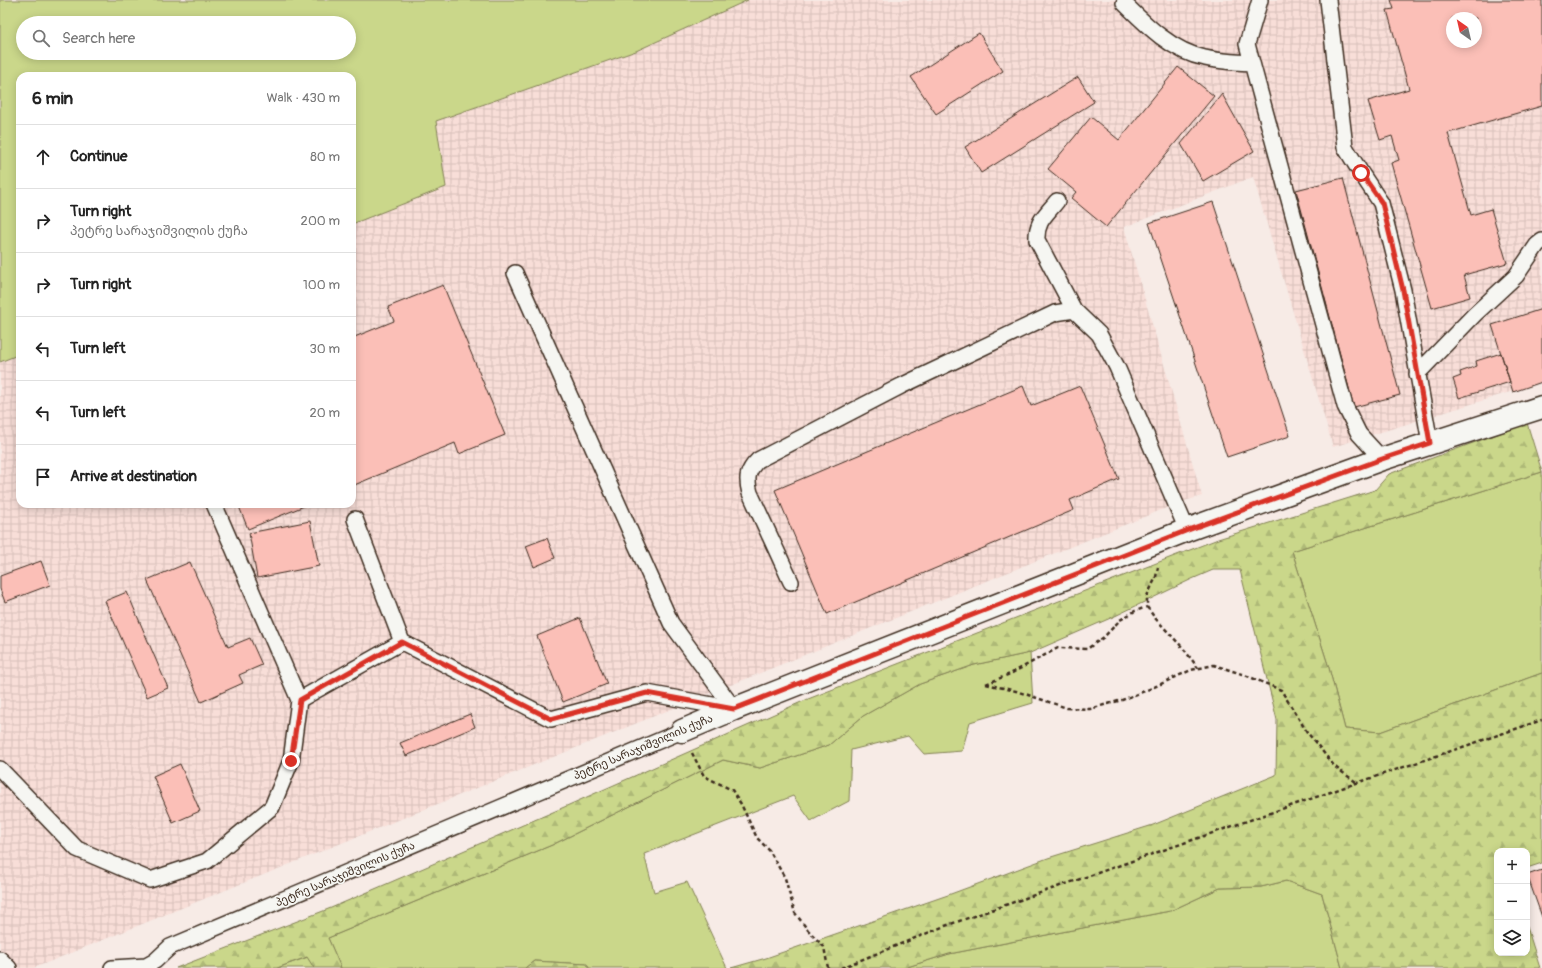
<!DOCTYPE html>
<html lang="en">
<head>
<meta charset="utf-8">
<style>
	:root { --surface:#fff; --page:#f2f2f2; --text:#222; --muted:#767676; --line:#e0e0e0 }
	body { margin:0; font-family:Pangolin,"Noto Sans Georgian",sans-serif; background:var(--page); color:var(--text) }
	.controls { position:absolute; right:12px; bottom:12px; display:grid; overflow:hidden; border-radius:8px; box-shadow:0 2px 10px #0003 }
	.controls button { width:36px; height:36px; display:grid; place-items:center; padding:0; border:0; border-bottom:1px solid var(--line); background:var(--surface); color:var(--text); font:20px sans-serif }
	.compass { position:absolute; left:1446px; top:12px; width:36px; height:36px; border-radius:50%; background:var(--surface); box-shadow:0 2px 10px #0003; rotate:326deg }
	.stop { position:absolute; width:12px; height:12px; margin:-9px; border:3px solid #d93025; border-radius:50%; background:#fff }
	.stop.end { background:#d93025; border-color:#fff; box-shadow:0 1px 4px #0008 }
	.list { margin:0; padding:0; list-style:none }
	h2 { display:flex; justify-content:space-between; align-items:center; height:52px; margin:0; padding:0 16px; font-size:17px }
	h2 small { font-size:13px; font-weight:400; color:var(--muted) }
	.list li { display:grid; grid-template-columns:26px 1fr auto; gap:12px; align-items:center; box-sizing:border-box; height:64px; padding:0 16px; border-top:1px solid var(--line) }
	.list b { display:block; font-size:15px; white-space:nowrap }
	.list p { margin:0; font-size:13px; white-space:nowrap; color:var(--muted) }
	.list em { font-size:13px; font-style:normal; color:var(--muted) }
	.icon { flex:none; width:22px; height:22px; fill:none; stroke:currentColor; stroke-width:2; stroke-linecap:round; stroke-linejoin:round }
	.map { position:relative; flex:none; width:1542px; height:968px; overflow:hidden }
	.search { position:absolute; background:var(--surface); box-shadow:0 2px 10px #0003; left:16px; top:16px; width:340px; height:44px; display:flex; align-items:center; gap:10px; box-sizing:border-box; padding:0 14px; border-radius:22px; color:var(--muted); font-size:15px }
	.panel { position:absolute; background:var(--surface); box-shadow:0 2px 10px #0003; left:16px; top:72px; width:340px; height:436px; border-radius:12px }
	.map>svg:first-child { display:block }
</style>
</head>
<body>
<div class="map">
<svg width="1542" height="968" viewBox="0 0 1542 968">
	<defs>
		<pattern id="industrial-grid" width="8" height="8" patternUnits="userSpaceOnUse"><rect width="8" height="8" fill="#f8ded8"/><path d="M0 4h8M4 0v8" fill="none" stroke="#d6bfb9"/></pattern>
		<pattern id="forest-firs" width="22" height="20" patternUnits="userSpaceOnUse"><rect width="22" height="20" fill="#cad78a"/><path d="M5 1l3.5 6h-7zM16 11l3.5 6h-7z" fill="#aeb977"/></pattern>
	</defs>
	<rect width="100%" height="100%" fill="#f7ebe6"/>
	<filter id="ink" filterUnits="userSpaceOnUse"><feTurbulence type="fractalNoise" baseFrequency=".025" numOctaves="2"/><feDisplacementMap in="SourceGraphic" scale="8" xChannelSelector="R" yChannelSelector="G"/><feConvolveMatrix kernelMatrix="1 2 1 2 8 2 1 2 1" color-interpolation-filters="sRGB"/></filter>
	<g filter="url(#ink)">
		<path fill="url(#industrial-grid)" fill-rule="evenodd" d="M748,0H1542V382L1333,447L1253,177L1124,227L1202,496L1181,502L34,968H0V362L20,354V504H352V224L446,187L436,121L636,51ZM1452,18H1476V42H1452Z"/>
		<path fill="#cad78a" stroke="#828054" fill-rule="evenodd" d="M0,0H748L636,51L436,121L446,187L352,224V76H20V354L0,362ZM23,23H349V53H23Z
			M1542,472V673L1380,732L1345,729L1329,668L1292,551Z
			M1030,653L1033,703L970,722L962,751L924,754L908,736L851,750L849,801L811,821L793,796L644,854L654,892L687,882L727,968H589L586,964L534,961L525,968H341L328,938L552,845L723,760L760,768L829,745L863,716L920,684L974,665Z
			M1286,881L1322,894L1342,968H904L949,954L1170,911L1220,888L1261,887Z
			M308,957L314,968H277Z"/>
		<path fill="url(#forest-firs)" stroke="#828054" d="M1527,423L1542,472L1292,551L1329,668L1345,729L1380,732L1542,673V863L1527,868V851H1497V953H1527V927L1540,968H1342L1322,894L1286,881L1261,887L1220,888L1170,911L949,954L904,968H731L766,958L948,895L1048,858L1153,825L1276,775L1277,720L1240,570H1213L1192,579L1113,617L1030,653L974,665L920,684L863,716L829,745L760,768L723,760L552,845L328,938L341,968H314L307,957L277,968H176L331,908L553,812L808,699L1218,539L1375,490L1389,474Z
			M534,961L587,964L589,968H525Z"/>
		<path fill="#fbbfb7" stroke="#3b2a1e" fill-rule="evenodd" d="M1391,0H1542V106L1448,133L1471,215L1491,209L1507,263L1464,275L1470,297L1432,308L1391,163L1399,160L1392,136L1380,140L1368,101L1409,89L1387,10L1394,9ZM1452,18H1476V42H1452Z
			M979,33L1003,71L936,114L911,77Z
			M1178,67L1214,96L1106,227L1071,198L1076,192L1048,169L1091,117L1119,140Z
			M1078,77L1094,102L981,173L965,147Z
			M1222,94L1254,151L1203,181L1181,144Z
			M1343,178L1400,395L1354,407L1296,190Z
			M1213,202L1290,436L1227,457L1149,223Z
			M443,285L505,435L459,454L455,443L352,486V338L394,321L388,307Z
			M1542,309V382L1513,392L1492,325Z
			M1501,353L1510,382L1459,398L1453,379L1461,376L1460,372L1477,366L1476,361Z
			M1023,386L1031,406L1080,386L1119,479L1070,500L1074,510L827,614L775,490Z
			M238,504H309L248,529Z
			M310,521L319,566L257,578L249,533Z
			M547,538L555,558L534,567L526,546Z
			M41,561L50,585L5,602L0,589V576Z
			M190,562L228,647L250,638L262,665L239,675L243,683L201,702L147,580Z
			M127,592L168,688L147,697L105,601Z
			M580,618L607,684L563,702L537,636Z
			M470,714L475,727L406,756L400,743Z
			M180,764L200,811L173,823L153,776Z
			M1542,870V917L1527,875Z"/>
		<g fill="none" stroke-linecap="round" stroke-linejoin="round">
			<g stroke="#3b2a1e" stroke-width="18">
				<path id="lane" d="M1260,0L1247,44L1252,63L1345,406L1359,434L1382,459
					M1328,0L1345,147L1361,173L1381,203L1403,290L1430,443
					M1124,3C1146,25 1173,52 1205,58C1221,62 1237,62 1252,63
					M1057,201C1046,215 1036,221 1037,240L1074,310
					M515,273L671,623L734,709
					M1417,374L1475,314L1516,276L1537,245L1542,241
					M214,504L299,700L402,642L551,719L647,693L734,709
					M355,519L402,642
					M791,582L750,493C746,478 747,471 758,460L901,386L1055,313L1074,310L1099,334L1117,367L1187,530
					M0,769L77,849L150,880L207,861L272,807L291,761L299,700
					M0,959L9,968
					M112,968L146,966L155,961L170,947L682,731"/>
			</g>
			<g stroke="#3b2a1e" stroke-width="25">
				<path id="street" d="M682,731L734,709L1187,530L1382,459L1542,407"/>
			</g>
			<path stroke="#3b2a1e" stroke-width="2.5" stroke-dasharray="4 3" stroke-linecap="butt" d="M1158,567L1156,577L1147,596V607L1155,618L1183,648L1198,668
				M986,684L1016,691L1067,708L1090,709L1122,700L1152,688L1191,670L1214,665L1245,675L1281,690L1307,732L1335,767L1356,782
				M986,684L1010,674L1058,648L1087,649L1104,637L1120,620L1135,611L1147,607
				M692,753L704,776L732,790L741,804L757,838L769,850L785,878L795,913L808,930L824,947L828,968
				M841,968L945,926L1345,787L1542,720"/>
			<use href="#lane" stroke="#f6f6f2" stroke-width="15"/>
			<use href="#street" stroke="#f6f6f2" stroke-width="22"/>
		</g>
	</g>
	<g fill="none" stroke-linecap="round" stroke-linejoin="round" filter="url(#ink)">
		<path stroke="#d93025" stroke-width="5" d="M291,761L300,700L402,642L551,719L647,693L734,709L1188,530L1382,459L1430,443L1403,290L1382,203L1361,173"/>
	</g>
	<g text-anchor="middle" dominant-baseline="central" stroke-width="3.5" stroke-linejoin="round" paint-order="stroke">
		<g font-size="11" fill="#3b2a1e" stroke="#f6f6f2">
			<text transform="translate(643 747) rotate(-23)">პეტრე სარაჯიშვილის ქუჩა</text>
			<text transform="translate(345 874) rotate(-23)">პეტრე სარაჯიშვილის ქუჩა</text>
		</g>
	</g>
</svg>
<div class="controls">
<button>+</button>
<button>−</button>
<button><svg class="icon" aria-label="layers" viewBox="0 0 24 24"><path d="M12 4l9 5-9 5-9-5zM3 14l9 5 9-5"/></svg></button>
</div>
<svg class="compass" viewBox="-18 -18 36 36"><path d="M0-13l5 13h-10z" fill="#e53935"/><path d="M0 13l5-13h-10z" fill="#767676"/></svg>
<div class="stop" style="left:1361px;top:173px"></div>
<div class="stop end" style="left:291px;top:761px"></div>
<div class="search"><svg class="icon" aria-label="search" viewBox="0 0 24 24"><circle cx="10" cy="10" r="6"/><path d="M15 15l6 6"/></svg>Search here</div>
<section class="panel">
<h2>6 min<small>Walk · 430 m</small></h2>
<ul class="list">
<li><svg class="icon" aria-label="ahead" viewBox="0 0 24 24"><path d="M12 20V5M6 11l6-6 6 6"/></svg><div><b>Continue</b></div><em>80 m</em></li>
<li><svg class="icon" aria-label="right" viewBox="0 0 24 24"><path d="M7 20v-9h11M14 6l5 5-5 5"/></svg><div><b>Turn right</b><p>პეტრე სარაჯიშვილის ქუჩა</p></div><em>200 m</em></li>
<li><svg class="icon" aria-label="right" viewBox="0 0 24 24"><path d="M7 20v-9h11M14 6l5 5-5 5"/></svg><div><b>Turn right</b></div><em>100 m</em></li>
<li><svg class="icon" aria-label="left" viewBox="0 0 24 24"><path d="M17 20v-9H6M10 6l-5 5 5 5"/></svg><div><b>Turn left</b></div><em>30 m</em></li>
<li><svg class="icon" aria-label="left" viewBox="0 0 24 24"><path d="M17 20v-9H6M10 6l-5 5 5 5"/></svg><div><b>Turn left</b></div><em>20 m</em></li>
<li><svg class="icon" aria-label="arrive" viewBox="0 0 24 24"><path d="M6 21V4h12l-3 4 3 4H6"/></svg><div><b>Arrive at destination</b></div></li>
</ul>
</section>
</div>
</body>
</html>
